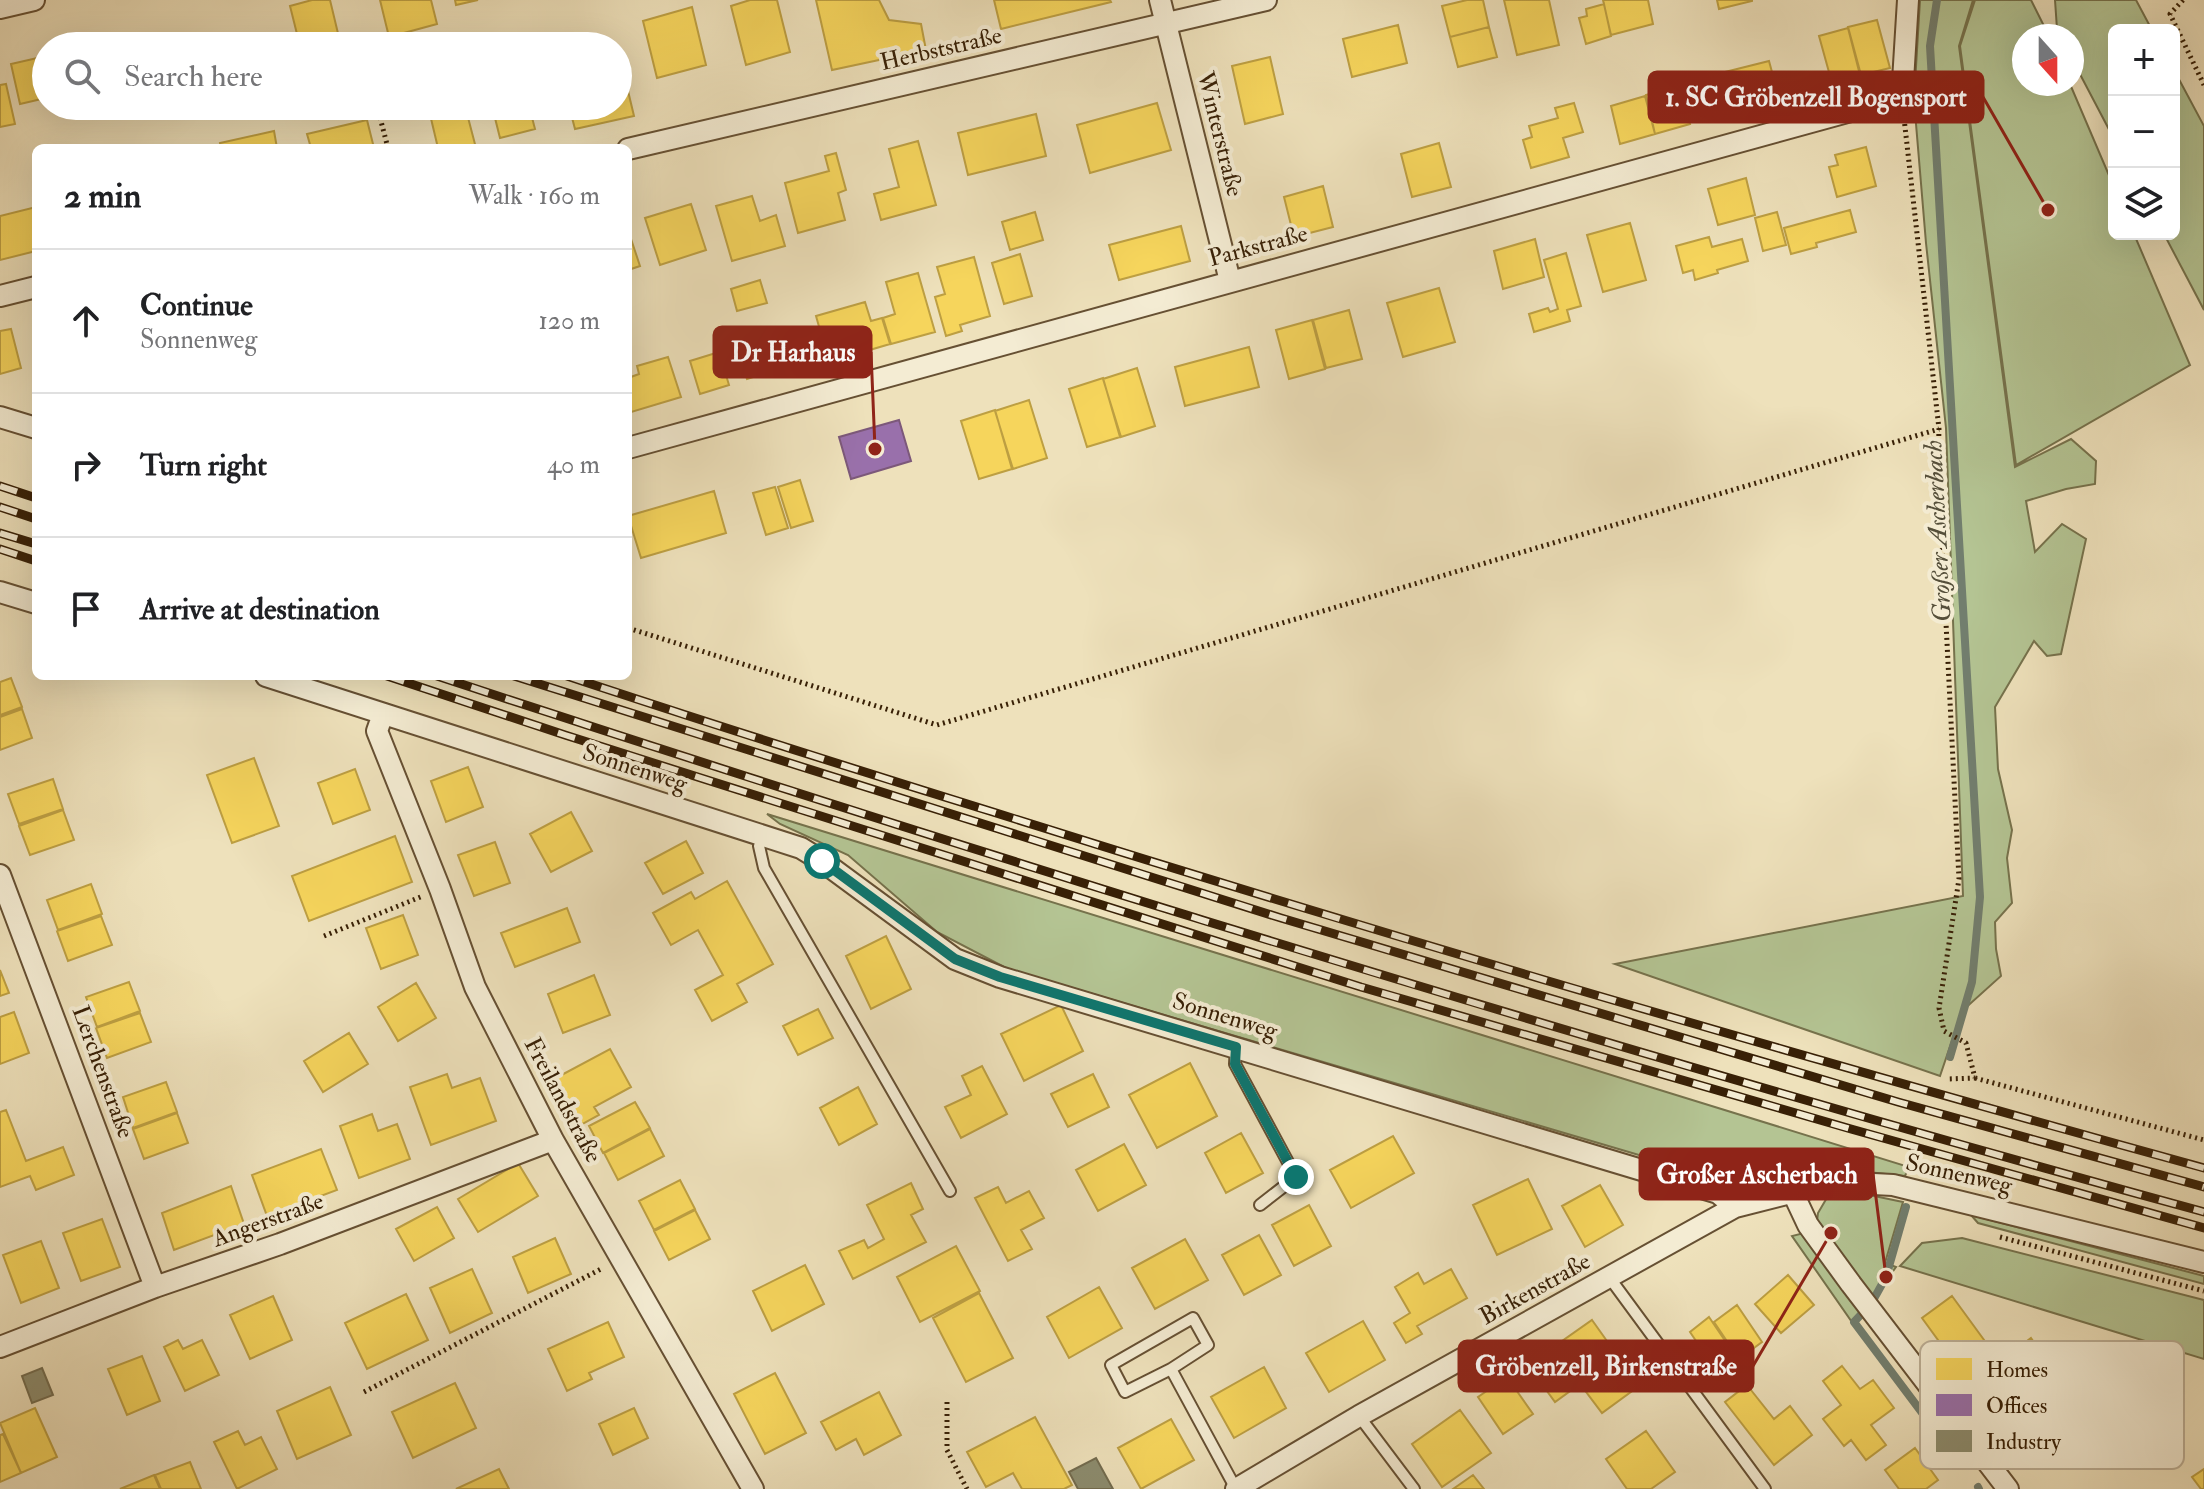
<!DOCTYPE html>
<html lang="en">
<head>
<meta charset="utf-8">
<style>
	:root { --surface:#fff; --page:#f2f2f2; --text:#202124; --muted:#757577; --line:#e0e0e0 }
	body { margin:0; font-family:"IM FELL Double Pica",serif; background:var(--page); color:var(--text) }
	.controls { position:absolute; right:24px; top:24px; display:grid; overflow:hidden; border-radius:12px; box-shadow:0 8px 32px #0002 }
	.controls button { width:72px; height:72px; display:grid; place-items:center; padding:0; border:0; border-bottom:2px solid var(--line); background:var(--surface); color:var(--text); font:40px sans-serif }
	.compass { position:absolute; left:2012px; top:24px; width:72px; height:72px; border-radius:50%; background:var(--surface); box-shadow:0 8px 32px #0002; rotate:159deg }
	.stop { position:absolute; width:24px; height:24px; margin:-18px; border:6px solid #0f766e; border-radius:50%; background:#fff }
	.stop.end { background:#0f766e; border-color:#fff; box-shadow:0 2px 8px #0008 }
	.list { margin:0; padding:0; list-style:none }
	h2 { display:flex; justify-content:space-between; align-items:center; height:104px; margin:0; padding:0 32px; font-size:34px }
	h2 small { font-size:26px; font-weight:400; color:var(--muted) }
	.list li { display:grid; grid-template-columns:52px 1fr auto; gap:24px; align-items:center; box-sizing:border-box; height:144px; padding:0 32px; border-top:2px solid var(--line) }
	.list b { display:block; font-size:30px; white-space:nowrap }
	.list p { margin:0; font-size:26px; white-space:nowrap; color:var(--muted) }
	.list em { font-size:26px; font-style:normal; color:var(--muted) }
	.icon { flex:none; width:44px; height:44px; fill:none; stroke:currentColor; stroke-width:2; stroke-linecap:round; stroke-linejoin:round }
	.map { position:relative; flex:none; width:2204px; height:1489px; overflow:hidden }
	.search { position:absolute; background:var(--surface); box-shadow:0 8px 32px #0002; left:32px; top:32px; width:600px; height:88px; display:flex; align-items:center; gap:20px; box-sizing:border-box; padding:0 28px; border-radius:44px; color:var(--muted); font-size:30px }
	.panel { position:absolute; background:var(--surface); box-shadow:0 8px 32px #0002; left:32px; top:144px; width:600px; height:536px; border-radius:12px }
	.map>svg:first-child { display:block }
</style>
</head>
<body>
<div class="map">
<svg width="2204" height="1489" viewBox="0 0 2204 1489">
	<rect width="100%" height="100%" fill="#eee1bb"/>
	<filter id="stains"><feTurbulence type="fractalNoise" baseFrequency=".0025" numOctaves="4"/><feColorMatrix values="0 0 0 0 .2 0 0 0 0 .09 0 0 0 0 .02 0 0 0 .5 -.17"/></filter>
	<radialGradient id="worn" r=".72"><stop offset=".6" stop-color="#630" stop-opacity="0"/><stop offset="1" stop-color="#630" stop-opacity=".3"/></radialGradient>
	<path fill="#b4c493" stroke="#76724c" stroke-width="2" d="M1920,0H1973L1959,46L2015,467L2071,439L2096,461L2095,484L2066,489L2026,501L2035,552L2062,524L2086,539L2061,654L2047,656L2034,641L1995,707L1998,769L2012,830L2007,858L2012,903L1995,922L1996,949L2001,976L1962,1011L1940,1076L1615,964L1963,896L1946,428L1926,243L1914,100Z
		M1975,0H2031L2049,36H2024V84H2070L2114,187V234H2134L2190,365L2016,465L1960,46Z
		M2055,0H2136L2152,30H2114V139L2072,59V36H2060L2057,29Z
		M2174,70L2204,126V310L2164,234H2174Z
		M767,814L1909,1167L1905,1176L1830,1168L1766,1183L1727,1181L1008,969L937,932L848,855L780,824Z
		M1855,1192L1903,1202L1885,1263L1896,1267L1854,1325L1792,1236L1816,1230L1818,1213L1828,1196Z
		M1971,1215L2204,1276V1284L1978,1223Z
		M1962,1238L2204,1300V1359L1900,1266L1922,1243Z"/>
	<path fill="#f6d55c" stroke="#bd9f42" stroke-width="2" d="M312,0H330L341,46H300L290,6Z
		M380,0H431L437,24L389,37Z
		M455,0H478L456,5Z
		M750,0H777L790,52L746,65L731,6Z
		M816,0H879L889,20L921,24L926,50L832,70Z
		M994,0H1110L1111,2L1001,29Z
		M1467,0H1483L1489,27L1450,37L1442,6Z
		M1504,0H1549L1559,45L1517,55Z
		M1603,0H1648L1653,24L1611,35Z
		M1717,0H1752V1L1719,9Z
		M1604,4L1611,36L1586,44L1579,18L1587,16L1586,9Z
		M692,7L706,65L657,78L643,21Z
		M1877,20L1890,68L1861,75L1848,27Z
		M1398,25L1407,63L1352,77L1343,39Z
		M1489,27L1497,57L1458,67L1450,37Z
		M1848,28L1860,75L1832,83L1819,36Z
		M46,56V98L20,104L11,64Z
		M1270,57L1283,114L1245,124L1232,66Z
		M1769,61L1779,98L1731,111L1721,73Z
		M624,74L634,116L575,129L569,106H618V75Z
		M6,84L15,124L0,127V85Z
		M1680,86L1690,124L1655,134L1646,95Z
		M1645,96L1655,134L1620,144L1611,106Z
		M1157,103L1171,150L1090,173L1077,125Z
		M1574,103L1583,132L1563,138L1569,157L1531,168L1523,140L1532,137L1529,126L1558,118L1555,108Z
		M428,106H465L476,148H438Z
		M492,106H529L535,129L500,138Z
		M1036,114L1046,156L968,175L958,133Z
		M367,120L374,148H311L307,134Z
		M274,131L277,148H221L220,143Z
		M918,141L936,205L881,220L874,194L899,187L889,149Z
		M1439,143L1451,187L1412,197L1401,154Z
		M1866,147L1876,186L1837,197L1829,167L1838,165L1835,155Z
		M836,153L846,190L838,193L845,220L798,233L785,183L829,171L825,156Z
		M1746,178L1755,215L1718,225L1708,189Z
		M1323,186L1333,227L1294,237L1284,197Z
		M752,196L760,221L776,215L785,246L732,261L716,206Z
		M691,204L706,250L660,265L645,218Z
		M36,207V251L0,260V216Z
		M1850,210L1856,232L1816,243L1817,247L1791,254L1784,228Z
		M1035,212L1043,240L1010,250L1002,222Z
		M1777,212L1786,245L1763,251L1755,218Z
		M1630,223L1646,280L1603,292L1587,235Z
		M1181,226L1190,261L1119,280L1109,245Z
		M628,230L640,266L628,270Z
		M1709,237L1712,247L1742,239L1748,261L1717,270L1718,273L1695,280L1693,270L1683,273L1676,246Z
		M1535,239L1544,277L1503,289L1494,251Z
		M1566,253L1581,306L1567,310L1570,321L1534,332L1529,314L1548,308L1550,312L1558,309L1544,260Z
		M1020,254L1032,296L1004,304L992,263Z
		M974,257L990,316L960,325L962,331L946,336L935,297L945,294L937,267Z
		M918,273L935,332L891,344L883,318L895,314L886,282Z
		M760,280L767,303L737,311L731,289Z
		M1439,288L1455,342L1403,357L1387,303Z
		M865,302L871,321L882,318L890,344L829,362L816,316Z
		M1349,310L1362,359L1326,368L1313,320Z
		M1312,320L1325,369L1289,379L1276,330Z
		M11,329L21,368L0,374V331Z
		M764,331L776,370L747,379L735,340Z
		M1249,347L1259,387L1185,406L1175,367Z
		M719,352L729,385L700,394L690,361Z
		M668,357L681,397L628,413V378L639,374L637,366Z
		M1137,368L1155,426L1121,437L1103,379Z
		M1103,378L1120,437L1087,447L1069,389Z
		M1029,400L1047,458L1013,469L995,411Z
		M995,410L1012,469L979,479L961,421Z
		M800,480L813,521L791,528L778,487Z
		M775,487L788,528L766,535L753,493Z
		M714,491L726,533L641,558L628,516Z
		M11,678L22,707L0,715V682Z
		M22,709L32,738L0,750V717Z
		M254,758L279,826L232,843L207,775Z
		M468,767L483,807L446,822L431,781Z
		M355,769L370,810L333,824L318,783Z
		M53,779L63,809L19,824L8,794Z
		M63,810L74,840L30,855L19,826Z
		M571,812L592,851L551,872L530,834Z
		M395,836L412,882L309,921L292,876Z
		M686,841L703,873L663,894L645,863Z
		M495,842L510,883L474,896L458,855Z
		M727,881L773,964L737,984L747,1002L712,1021L695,990L723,975L698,930L671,945L653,913L691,892L695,899Z
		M91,884L102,914L58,930L47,900Z
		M567,908L580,942L515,967L501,933Z
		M403,915L418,955L381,969L366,928Z
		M101,916L112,945L68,961L57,931Z
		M886,936L911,989L871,1009L846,956Z
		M0,970L9,993L0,996Z
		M594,975L610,1015L563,1033L548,994Z
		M129,982L140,1011L97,1027L86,997Z
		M416,983L436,1018L398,1041L378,1007Z
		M1061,1005L1083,1051L1024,1081L1001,1034Z
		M818,1009L833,1038L798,1055L783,1026Z
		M14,1012L29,1053L0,1064V1017Z
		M140,1013L151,1042L107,1058L96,1028Z
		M349,1033L368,1064L323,1092L304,1061Z
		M610,1049L631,1087L594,1107L599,1115L579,1126L554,1079Z
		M1190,1063L1217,1116L1157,1148L1129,1095Z
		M982,1066L1007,1114L961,1138L945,1107L971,1095L962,1076Z
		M447,1074L452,1088L480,1078L496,1121L431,1145L410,1087Z
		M1093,1074L1109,1107L1068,1127L1051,1094Z
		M166,1082L177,1112L133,1128L123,1097Z
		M858,1087L877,1124L839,1145L820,1108Z
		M635,1102L650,1128L603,1153L589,1126Z
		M6,1110L26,1161L63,1147L74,1175L36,1190L30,1176L0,1187V1112Z
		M177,1113L188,1143L144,1159L133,1129Z
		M372,1114L378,1131L397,1124L410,1159L359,1178L340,1126Z
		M650,1129L664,1156L618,1180L604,1153Z
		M1241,1133L1263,1173L1226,1193L1205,1153Z
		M1393,1136L1414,1173L1351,1208L1330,1170Z
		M1124,1144L1146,1185L1098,1211L1076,1170Z
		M321,1149L337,1190L267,1216L252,1175Z
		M518,1163L538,1196L478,1232L458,1199Z
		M1528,1179L1552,1229L1497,1255L1473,1205Z
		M680,1180L695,1209L654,1230L639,1201Z
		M911,1183L923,1209L911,1215L926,1242L853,1279L839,1251L864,1240L868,1248L884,1239L867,1205Z
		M1600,1185L1623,1225L1585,1247L1562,1206Z
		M231,1186L244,1224L174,1250L162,1213Z
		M998,1187L1006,1203L1029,1191L1044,1218L1021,1230L1032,1249L1008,1261L975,1198Z
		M1309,1205L1331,1246L1294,1266L1272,1225Z
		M437,1207L454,1238L414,1261L396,1229Z
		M695,1210L710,1239L669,1260L654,1231Z
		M102,1219L120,1267L81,1281L63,1233Z
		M1259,1235L1281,1275L1244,1295L1222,1255Z
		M555,1238L571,1274L528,1293L513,1257Z
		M1185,1239L1208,1280L1155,1309L1132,1268Z
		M41,1241L59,1288L21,1303L3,1255Z
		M956,1246L980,1291L920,1322L897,1277Z
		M805,1265L824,1304L772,1331L753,1291Z
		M472,1269L492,1313L450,1333L430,1288Z
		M1451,1269L1467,1298L1417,1326L1422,1334L1406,1343L1394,1323L1410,1313L1395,1287L1418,1273L1424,1284Z
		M1788,1275L1814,1305L1781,1333L1755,1304Z
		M1099,1287L1122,1328L1069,1358L1047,1317Z
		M979,1293L1013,1358L966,1382L933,1318Z
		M406,1294L428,1340L367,1369L345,1323Z
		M273,1296L292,1340L250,1359L230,1315Z
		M1952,1296L1987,1344L1957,1366L1922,1318Z
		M1737,1305L1762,1342L1739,1359L1714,1322Z
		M1709,1317L1734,1354L1715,1369L1690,1332Z
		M1592,1320L1639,1386L1602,1413L1580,1384L1555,1402L1528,1365Z
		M1363,1321L1385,1360L1329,1392L1306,1353Z
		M608,1322L624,1357L589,1373L592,1379L567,1391L548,1349Z
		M2031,1338L2058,1376L2032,1397L2005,1358Z
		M178,1340L183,1349L202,1340L219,1375L185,1391L164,1347Z
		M142,1356L160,1401L127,1415L108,1369Z
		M1842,1366L1860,1389L1873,1380L1894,1408L1871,1425L1886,1445L1866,1460L1851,1440L1844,1446L1823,1419L1841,1405L1823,1381Z
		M1264,1367L1286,1408L1234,1438L1211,1397Z
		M775,1373L806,1433L765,1454L734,1394Z
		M1507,1377L1533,1414L1503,1434L1478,1397Z
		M455,1383L476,1428L413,1458L392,1412Z
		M1747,1385L1774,1419L1790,1406L1812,1435L1774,1465L1725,1402Z
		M330,1387L351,1435L297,1459L277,1411Z
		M879,1392L901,1435L864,1455L856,1439L836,1450L821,1422Z
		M35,1408L57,1457L21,1473L0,1423Z
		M634,1408L648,1438L613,1455L599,1424Z
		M1460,1410L1491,1453L1442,1487L1412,1444Z
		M1035,1417L1072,1485L1064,1489H1022L1013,1473L986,1487L967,1452Z
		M1171,1419L1194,1460L1141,1489L1118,1448Z
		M238,1431L245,1445L261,1437L277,1469L237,1489L214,1442Z
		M1646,1431L1675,1472L1651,1489H1627L1606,1459Z
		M3,1434L21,1473L0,1482V1435Z
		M1915,1448L1938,1480L1926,1489H1899L1885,1470Z
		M190,1462L201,1489H161L155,1475Z
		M499,1469L509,1489H456Z
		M2204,1469V1489H2201L2192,1477Z
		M154,1475L160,1489H120Z
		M1473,1475L1484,1489H1453Z"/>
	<path fill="#9970ab" stroke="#7c587a" stroke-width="2" d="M899,420L911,461L851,479L839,437Z"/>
	<path fill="#8c8c6e" stroke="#736c4f" stroke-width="2" d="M42,1368L53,1395L32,1403L22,1376Z
		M1096,1458L1113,1489H1078L1069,1472Z"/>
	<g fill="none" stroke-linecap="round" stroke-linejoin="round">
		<path stroke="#727e6e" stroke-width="8" d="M1937,0L1930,46L1980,897L1972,982L1950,1057
			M1906,1207L1886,1277L1871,1304L1854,1322L1956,1458
			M1978,1487L1979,1489"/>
		<g stroke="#665033" stroke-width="14">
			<path id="lane" d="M763,836L759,846L764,868L950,1191
				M1236,1047L1235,1064L1296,1177L1260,1205
				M1609,1277L1765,1489
				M1193,1318L1208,1345L1171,1369L1125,1392L1111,1365Z
				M1171,1369L1236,1489
				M1359,1416L1414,1489"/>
		</g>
		<g stroke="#665033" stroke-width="24">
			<path id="street" d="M1160,0L1230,281
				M0,8L34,0
				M628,149L1266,0
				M0,296L36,287
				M0,417L36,428
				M628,448L1902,97L1908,0
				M0,592L36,603
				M266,676L801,848L822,861L955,959L1000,977L1718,1193L1735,1207
				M383,714L377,731L440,889L475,987L553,1140L753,1489
				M0,875L155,1287
				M1792,1191L1808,1225L1851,1284L2008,1489
				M0,1347L155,1287L280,1244L553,1140
				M1236,1489L1359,1416L1735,1207L1834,1182L1893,1185L2204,1262"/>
		</g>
		<path stroke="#382006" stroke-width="5" stroke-dasharray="2 4" stroke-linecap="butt" d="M2183,0L2170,14L2204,85
			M377,106L388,148
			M1904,118L1939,429L1938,465L1959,879L1939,1008L1944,1031L1966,1043L1975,1078L1947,1079
			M628,628L937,725L1939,429
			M324,936L423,896
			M1975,1078L2204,1140
			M2000,1237L2204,1291
			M364,1392L601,1269
			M947,1402V1450L967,1489"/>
		<use href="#lane" stroke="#f4ecd3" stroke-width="10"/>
		<use href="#street" stroke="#f4ecd3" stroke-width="20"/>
		<g stroke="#382006" stroke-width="9">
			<path id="rail" d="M0,486L36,498
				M0,507L36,519
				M0,533L36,544
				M0,549L36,561
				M387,676L565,735L1361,987L1851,1129L2204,1228
				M437,676C1022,868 1610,1050 2204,1212
				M514,676L1281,918L1898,1102L2204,1187
				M567,676C708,723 851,768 993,812C1394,938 1798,1056 2204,1168"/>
		</g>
		<use href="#rail" stroke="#f4ecd3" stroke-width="6" stroke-dasharray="18" stroke-linecap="butt"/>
	</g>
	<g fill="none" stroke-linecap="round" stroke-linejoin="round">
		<path stroke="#0f766e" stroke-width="10" d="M822,861L955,959L1000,977L1236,1047L1235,1064L1296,1177"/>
	</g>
	<g text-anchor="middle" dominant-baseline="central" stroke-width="8" stroke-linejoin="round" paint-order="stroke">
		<g font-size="24" fill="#382006" stroke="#f4ecd3">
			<text transform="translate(941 49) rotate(-13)">Herbststraße</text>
			<text transform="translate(1220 134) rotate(76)">Winterstraße</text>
			<text transform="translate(1258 246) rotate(-15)">Parkstraße</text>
			<text transform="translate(635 768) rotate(18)">Sonnenweg</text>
			<text transform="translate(1225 1016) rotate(17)">Sonnenweg</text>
			<text transform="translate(103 1072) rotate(70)">Lerchenstraße</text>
			<text transform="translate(563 1100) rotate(62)">Freilandstraße</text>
			<text transform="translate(1959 1174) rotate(13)">Sonnenweg</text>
			<text transform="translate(268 1220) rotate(-20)">Angerstraße</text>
			<text transform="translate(1535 1289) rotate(-29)">Birkenstraße</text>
		</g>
		<g font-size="26" font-style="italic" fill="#554f3a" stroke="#f4ecd3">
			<text transform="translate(1938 531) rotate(-93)">Großer Ascherbach</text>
		</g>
	</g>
	<rect x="1920" y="1341" width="264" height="128" rx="12" fill="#f4ecd3" stroke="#bcaf96" stroke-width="2"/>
	<rect x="1936" y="1358" width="36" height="22" fill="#f6d55c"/>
	<rect x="1936" y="1394" width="36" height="22" fill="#9970ab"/>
	<rect x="1936" y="1430" width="36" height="22" fill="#8c8c6e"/>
	<g font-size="22" fill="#382006">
		<text x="1986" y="1377">Homes</text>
		<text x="1986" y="1413">Offices</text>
		<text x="1986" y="1449">Industry</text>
	</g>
	<path fill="none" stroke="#8f2418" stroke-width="3" d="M2048 210L1983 97M875 449L871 352M1886 1277L1873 1174M1831 1233L1753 1366"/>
	<g fill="#8f2418" stroke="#f4ecd3" stroke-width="3">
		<circle cx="2048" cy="210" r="8"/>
		<circle cx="875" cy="449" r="8"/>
		<circle cx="1886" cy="1277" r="8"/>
		<circle cx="1831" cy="1233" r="8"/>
	</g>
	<g fill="#8f2418" stroke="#8f2418" stroke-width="3">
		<rect x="1649" y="72" width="334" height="50" rx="8"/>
		<rect x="714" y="327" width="157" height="50" rx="8"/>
		<rect x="1640" y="1149" width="233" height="50" rx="8"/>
		<rect x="1459" y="1341" width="294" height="50" rx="8"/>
	</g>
	<g font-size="26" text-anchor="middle" font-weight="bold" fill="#fff">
		<text x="1816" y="106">1. SC Gröbenzell Bogensport</text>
		<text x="793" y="361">Dr Harhaus</text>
		<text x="1757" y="1183">Großer Ascherbach</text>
		<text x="1606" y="1375">Gröbenzell, Birkenstraße</text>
	</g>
	<rect width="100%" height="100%" filter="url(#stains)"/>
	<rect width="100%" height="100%" fill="url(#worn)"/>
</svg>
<div class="controls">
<button>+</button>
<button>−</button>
<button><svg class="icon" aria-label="layers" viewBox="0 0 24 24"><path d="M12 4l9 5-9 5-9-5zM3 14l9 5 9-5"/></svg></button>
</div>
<svg class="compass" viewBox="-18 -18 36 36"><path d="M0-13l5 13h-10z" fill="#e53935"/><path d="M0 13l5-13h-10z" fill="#757577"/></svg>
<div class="stop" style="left:822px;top:861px"></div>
<div class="stop end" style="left:1296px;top:1177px"></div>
<div class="search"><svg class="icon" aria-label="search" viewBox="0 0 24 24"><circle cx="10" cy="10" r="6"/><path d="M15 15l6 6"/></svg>Search here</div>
<section class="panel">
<h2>2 min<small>Walk · 160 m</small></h2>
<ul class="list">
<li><svg class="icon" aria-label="ahead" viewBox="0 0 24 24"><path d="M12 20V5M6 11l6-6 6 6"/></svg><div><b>Continue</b><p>Sonnenweg</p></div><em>120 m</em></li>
<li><svg class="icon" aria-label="right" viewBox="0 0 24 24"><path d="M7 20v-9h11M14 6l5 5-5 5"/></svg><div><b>Turn right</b></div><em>40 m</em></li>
<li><svg class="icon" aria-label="arrive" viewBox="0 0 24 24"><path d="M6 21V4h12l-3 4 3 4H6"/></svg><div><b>Arrive at destination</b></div></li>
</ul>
</section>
</div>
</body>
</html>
